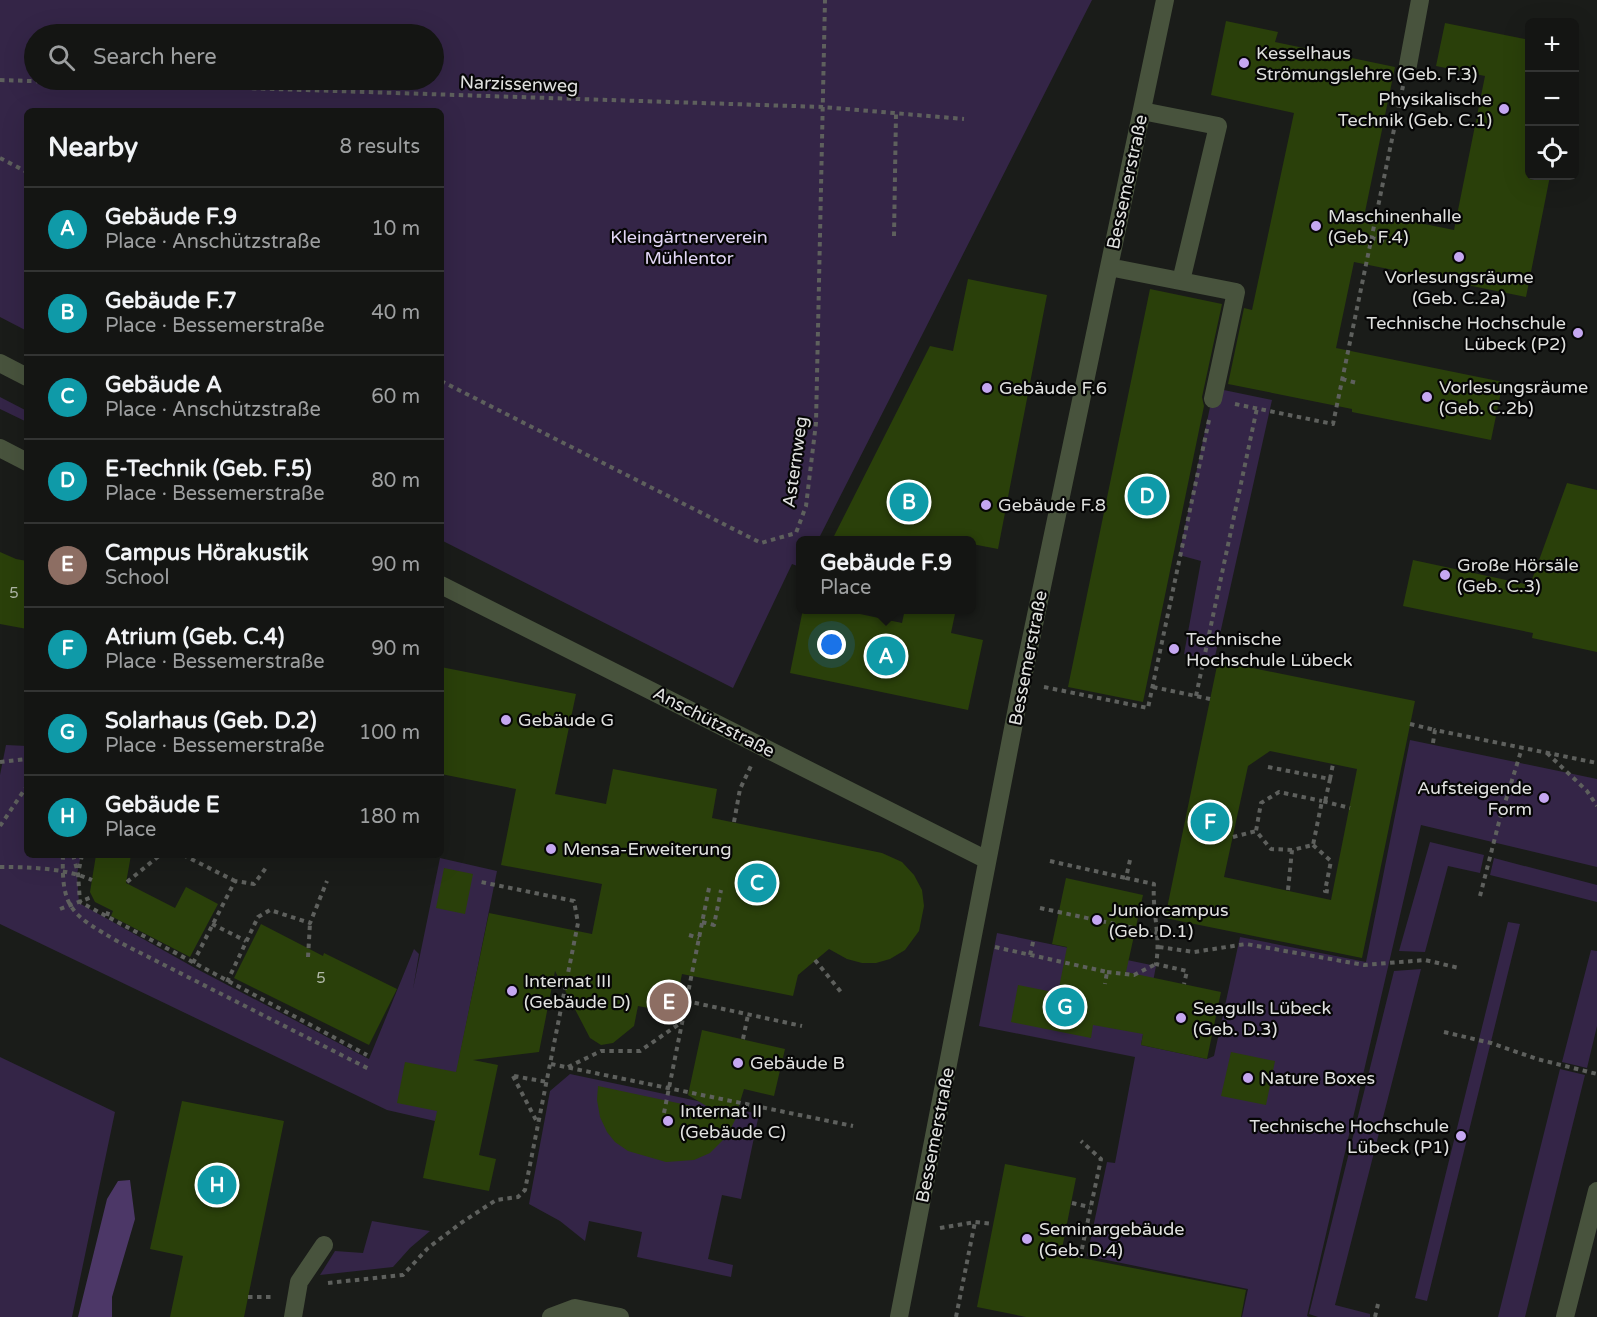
<!DOCTYPE html>
<html lang="en">
<head>
<meta charset="utf-8">
<style>
	:root { --surface:#141513; --page:#1d1e1c; --text:#f1f3f6; --muted:#9d9fa0; --line:#333433; --accent:#c5a7f1 }
	body { margin:0; font-family:"Varela Round",sans-serif; background:var(--page); color:var(--text) }
	.controls { position:absolute; right:18px; top:18px; display:grid; overflow:hidden; border-radius:9px; box-shadow:0 6px 24px #0002 }
	.controls button { width:54px; height:54px; display:grid; place-items:center; padding:0; border:0; border-bottom:2px solid var(--line); background:var(--surface); color:var(--text); font:30px sans-serif }
	.you { position:absolute; left:832px; top:645px; width:21px; height:21px; margin:-15px; border:4px solid #fff; border-radius:50%; background:#1a73e8; box-shadow:0 0 0 9px #1a73e833 }
	.badge { display:grid; place-items:center; width:39px; height:39px; border-radius:50%; background:var(--accent); color:#fff; font-size:20px; font-weight:700 }
	.pin { position:absolute; translate:-50% -50%; border:3px solid #fff; box-shadow:0 2px 6px #0006 }
	.popup { position:absolute; left:796px; top:536px; width:180px; height:78px; box-sizing:border-box; display:grid; place-content:center; border-radius:9px; background:var(--surface); filter:drop-shadow(0 2px 4px #0005); font-size:20px; white-space:nowrap; color:var(--muted) }
	.popup b { font-size:22px; color:var(--text) }
	.popup::after { content:''; position:absolute; left:50%; top:100%; margin-left:-12px; border:12px solid transparent; border-top-color:var(--surface) }
	.list { margin:0; padding:0; list-style:none }
	h2 { display:flex; justify-content:space-between; align-items:center; height:78px; margin:0; padding:0 24px; font-size:26px }
	h2 small { font-size:20px; font-weight:400; color:var(--muted) }
	.list li { display:grid; grid-template-columns:39px 1fr auto; gap:18px; align-items:center; box-sizing:border-box; height:84px; padding:0 24px; border-top:2px solid var(--line) }
	.list b { display:block; font-size:22px; white-space:nowrap }
	.list p { margin:0; font-size:20px; white-space:nowrap; color:var(--muted) }
	.list em { font-size:20px; font-style:normal; color:var(--muted) }
	.icon { flex:none; width:33px; height:33px; fill:none; stroke:currentColor; stroke-width:2; stroke-linecap:round; stroke-linejoin:round }
	.map { position:relative; flex:none; width:1597px; height:1317px; overflow:hidden }
	.search { position:absolute; background:var(--surface); box-shadow:0 6px 24px #0002; left:24px; top:24px; width:420px; height:66px; display:flex; align-items:center; gap:15px; box-sizing:border-box; padding:0 21px; border-radius:33px; color:var(--muted); font-size:22px }
	.panel { position:absolute; background:var(--surface); box-shadow:0 6px 24px #0002; left:24px; top:108px; width:420px; height:750px; border-radius:9px }
	.map>svg:first-child { display:block }
</style>
</head>
<body>
<div class="map">
<svg width="1597" height="1317" viewBox="0 0 1597 1317">
	<rect width="100%" height="100%" fill="#1a1c19"/>
	<path fill="#342547" fill-rule="evenodd" d="M0,0H1092L818,540H800V567L792,564L733,688L441,540V111H27V331L0,317ZM34,34H434V80H34Z
		M1214,388L1272,400L1214,661L1184,654L1201,561L1179,555Z
		M0,397L27,411V422L0,409Z
		M1410,740L1597,779V867L1421,825L1307,1316L1309,1317H1242L1248,1289L1087,1256L1107,1162L1115,1163L1135,1057L979,1026L997,933L1156,966L1141,1045L1207,1059L1214,1056L1240,937L1366,962Z
		M6,745L27,746V855H81L77,874L79,903L195,968L369,1059L414,949L419,954L413,989L440,858L497,871L456,1075L435,1121L387,1110L0,924V775Z
		M1430,842L1484,855L1480,873L1448,866L1425,952L1399,951Z
		M1494,858L1597,885V902L1490,875Z
		M1508,922L1520,924L1427,1301L1415,1298Z
		M1591,950L1597,951V1026L1587,1068L1562,1062Z
		M1421,969L1335,1305L1370,1314V1317H1318L1309,1314L1394,971Z
		M0,1057L115,1112L72,1317H0Z
		M1560,1069L1585,1075L1525,1317H1498Z
		M570,1074L759,1114L741,1199L722,1195L708,1259L733,1265L731,1277L637,1257L642,1232L589,1221L585,1241L560,1221L529,1204L550,1091Z
		M372,1221L430,1231L410,1248L393,1267L320,1275L335,1251L363,1253Z"/>
	<path fill="#4c3767" d="M130,1180L135,1219L112,1297V1317H78L107,1199L118,1181Z"/>
	<path fill="#2a400a" fill-rule="evenodd" d="M1226,21L1278,32L1275,42L1395,67L1365,212L1454,230L1485,76L1436,66L1445,23L1530,40V176H1550L1526,297L1354,262L1336,348L1503,382L1491,440L1352,412V409L1228,384L1244,308L1252,310L1294,113L1211,95Z
		M968,279L1047,295L998,549L972,544V540H832L930,346L953,351Z
		M1150,289L1222,304L1202,397L1204,406L1143,702L1068,687Z
		M1567,483L1597,490V652L1532,638L1533,633L1403,606L1413,560L1530,585Z
		M0,552L16,559L27,561V629L0,624Z
		M803,609H837L902,623L905,609H956L951,633L983,640L968,710L790,673Z
		M1218,661L1415,701L1362,958L1165,918ZM1270,751L1357,769L1331,900L1224,877L1248,766Z
		M441,667L576,694L555,794L606,804L613,769L717,789L712,818L882,853L902,862L914,875L922,890L924,906L919,931L905,950L890,959L876,963H862L847,959L829,949L798,975L793,996L682,974L674,1013L638,1006L634,1026L613,1043L601,1045L590,1038L555,971L539,1052L473,1060L498,1065L479,1155L496,1159L489,1191L423,1178L437,1111L397,1103L405,1062L456,1072L489,913L592,934L602,884L501,865L516,789L441,774Z
		M96,855H131L126,883L175,908L186,887L218,904L190,957L111,916L113,911L95,902L90,892Z
		M444,868L473,874L465,914L436,908Z
		M1066,878L1143,895L1126,972L1221,992L1207,1059L1141,1045L1143,1034L1093,1025L1091,1038L1011,1022L1018,985L1058,993L1067,947L1052,944Z
		M261,924L323,956L324,953L397,989L369,1045L234,978Z
		M702,1030L785,1049L774,1096L744,1089L736,1115L737,1116L727,1136L710,1153L694,1160L666,1162L628,1151L615,1142L607,1132L600,1117L597,1100L598,1086L715,1111L688,1095Z
		M1231,1052L1275,1061L1266,1105L1221,1096Z
		M182,1101L284,1121L244,1317H170L183,1256L150,1249Z
		M1005,1164L1076,1178L1061,1254L1246,1290L1241,1317H1026L977,1307Z"/>
	<g fill="none" stroke-linecap="round" stroke-linejoin="round">
		<path stroke="#5e605d" stroke-width="4" stroke-dasharray="4.5 4.5" stroke-linecap="butt" d="M0,80L823,107L964,119
			M0,158L27,172
			M894,236L896,113
			M1371,238L1387,241
			M1342,379L1357,383
			M441,381L761,543L796,533L806,506L816,423L825,0
			M1235,404L1333,424L1403,86
			M1044,687L1148,708L1209,420
			M1153,687L1210,699
			M1196,696L1257,408
			M1410,724L1435,730
			M1433,743L1435,730L1597,763
			M1547,753L1587,791L1597,806
			M0,762L27,759
			M1268,767L1330,779L1325,802
			M1330,779L1333,764
			M734,822L740,789L751,766
			M0,826L27,786
			M1233,837L1256,831
			M1313,845L1331,861L1325,891L1332,892
			M1292,850L1271,849L1256,831L1261,803L1279,792L1322,801
			M63,855C61,910 73,915 117,941L371,1070
			M73,855L78,873
			M82,855L78,874L80,902L367,1055
			M183,855L235,881
			M1130,860L1126,878L1154,884C1152,912 1161,936 1156,964L1187,971L1184,984
			M1050,861L1126,878
			M0,867C29,867 65,868 92,880
			M127,882L160,855
			M1288,890L1292,850L1313,845L1322,801L1350,808
			M1480,896L1499,822L1522,748
			M1040,908L1157,933
			M60,909L92,897
			M107,916L109,909
			M702,922L714,925L721,890
			M212,924L246,941
			M689,935L699,938
			M995,947L1107,972L1105,984
			M1159,947L1194,952L1246,944L1364,965L1425,960L1459,968
			M1030,955L1034,938
			M308,957L310,923
			M815,960L841,992
			M193,963L235,881L254,884L268,865
			M1107,972L1134,975L1156,964
			M227,982L258,917L270,910L310,923L327,881
			M677,999L802,1026
			M1444,1032L1491,1043L1537,1059L1597,1074
			M743,1039L748,1015
			M551,1064L853,1126
			M568,1067L601,1051H640L682,1022
			M513,1076L538,1124
			M514,1076L547,1082
			M664,1113L709,888
			M1072,1203L1090,1207
			M940,1228L975,1222L993,1224
			M1080,1258L1101,1159L1081,1141
			M328,1283L403,1275L428,1248L461,1223L496,1200L518,1197L525,1190L578,923L574,901L481,882
			M248,1297H272
			M956,1317L975,1222
			M1375,1317L1378,1304"/>
		<path stroke="#48533d" stroke-width="18" d="M1408,65L1420,0
			M1142,111L1218,126L1181,281
			M1109,267L1236,292L1213,399
			M0,363L27,377
			M0,448L27,462
			M441,585L987,860
			M293,1317L299,1282L324,1245
			M551,1317L575,1308L620,1317
			M899,1317L1022,682L1165,0
			M1565,1317L1597,1191"/>
	</g>
	<g fill="#c5a7f1" stroke="#060606" stroke-width="2">
		<circle cx="1244" cy="63" r="6"/>
		<circle cx="1504" cy="109" r="6"/>
		<circle cx="1316" cy="226" r="6"/>
		<circle cx="1459" cy="257" r="6"/>
		<circle cx="1578" cy="333" r="6"/>
		<circle cx="987" cy="388" r="6"/>
		<circle cx="1427" cy="397" r="6"/>
		<circle cx="986" cy="505" r="6"/>
		<circle cx="1445" cy="575" r="6"/>
		<circle cx="1174" cy="649" r="6"/>
		<circle cx="506" cy="720" r="6"/>
		<circle cx="1544" cy="798" r="6"/>
		<circle cx="551" cy="849" r="6"/>
		<circle cx="1097" cy="920" r="6"/>
		<circle cx="512" cy="991" r="6"/>
		<circle cx="1181" cy="1018" r="6"/>
		<circle cx="738" cy="1063" r="6"/>
		<circle cx="1248" cy="1078" r="6"/>
		<circle cx="668" cy="1121" r="6"/>
		<circle cx="1461" cy="1136" r="6"/>
		<circle cx="1027" cy="1239" r="6"/>
	</g>
	<g text-anchor="middle" dominant-baseline="central" stroke-width="4.5" stroke-linejoin="round" paint-order="stroke">
		<g font-size="15" fill="#b2b9aa">
			<text x="14" y="593">5</text>
			<text x="321" y="978">5</text>
		</g>
		<g font-size="18" fill="#e0e1df" stroke="#060606" text-anchor="start">
			<text x="1256" y="53">Kesselhaus<tspan x="1256" dy="21">Strömungslehre (Geb. F.3)</tspan></text>
			<text x="1492" y="99" text-anchor="end">Physikalische<tspan x="1492" dy="21">Technik (Geb. C.1)</tspan></text>
			<text x="1328" y="216">Maschinenhalle<tspan x="1328" dy="21">(Geb. F.4)</tspan></text>
			<text x="1459" y="277" text-anchor="middle">Vorlesungsräume<tspan x="1459" dy="21">(Geb. C.2a)</tspan></text>
			<text x="1566" y="323" text-anchor="end">Technische Hochschule<tspan x="1566" dy="21">Lübeck (P2)</tspan></text>
			<text x="1439" y="387">Vorlesungsräume<tspan x="1439" dy="21">(Geb. C.2b)</tspan></text>
			<text x="999" y="388">Gebäude F.6</text>
			<text x="998" y="505">Gebäude F.8</text>
			<text x="1457" y="565">Große Hörsäle<tspan x="1457" dy="21">(Geb. C.3)</tspan></text>
			<text x="1186" y="639">Technische<tspan x="1186" dy="21">Hochschule Lübeck</tspan></text>
			<text x="518" y="720">Gebäude G</text>
			<text x="1532" y="788" text-anchor="end">Aufsteigende<tspan x="1532" dy="21">Form</tspan></text>
			<text x="563" y="849">Mensa-Erweiterung</text>
			<text x="1109" y="910">Juniorcampus<tspan x="1109" dy="21">(Geb. D.1)</tspan></text>
			<text x="524" y="981">Internat III<tspan x="524" dy="21">(Gebäude D)</tspan></text>
			<text x="1193" y="1008">Seagulls Lübeck<tspan x="1193" dy="21">(Geb. D.3)</tspan></text>
			<text x="750" y="1063">Gebäude B</text>
			<text x="1260" y="1078">Nature Boxes</text>
			<text x="680" y="1111">Internat II<tspan x="680" dy="21">(Gebäude C)</tspan></text>
			<text x="1449" y="1126" text-anchor="end">Technische Hochschule<tspan x="1449" dy="21">Lübeck (P1)</tspan></text>
			<text x="1039" y="1229">Seminargebäude<tspan x="1039" dy="21">(Geb. D.4)</tspan></text>
		</g>
		<g font-size="18" fill="#e0e1df" stroke="#060606">
			<text transform="translate(519 84) rotate(2)">Narzissenweg</text>
			<text transform="translate(1127 182) rotate(-78)">Bessemerstraße</text>
			<text transform="translate(795 462) rotate(-82)">Asternweg</text>
			<text transform="translate(1028 658) rotate(-79)">Bessemerstraße</text>
			<text transform="translate(714 722) rotate(27)">Anschützstraße</text>
			<text transform="translate(935 1135) rotate(-79)">Bessemerstraße</text>
		</g>
		<g font-size="18" fill="#e3d7f6" stroke="#060606">
			<text x="689" y="237">Kleingärtnerverein<tspan x="689" dy="21">Mühlentor</tspan></text>
		</g>
	</g>
</svg>
<div class="controls">
<button>+</button>
<button>−</button>
<button><svg class="icon" aria-label="locate" viewBox="0 0 24 24"><circle cx="12" cy="12" r="6"/><path d="M12 2v4M12 18v4M2 12h4M18 12h4"/></svg></button>
</div>
<div class="you"></div>
<div class="pin badge" style="left:886px;top:656px;background:#0f9aa8">A</div>
<div class="popup"><b>Gebäude F.9</b>Place</div>
<div class="pin badge" style="left:909px;top:502px;background:#0f9aa8">B</div>
<div class="pin badge" style="left:757px;top:883px;background:#0f9aa8">C</div>
<div class="pin badge" style="left:1147px;top:496px;background:#0f9aa8">D</div>
<div class="pin badge" style="left:669px;top:1002px;background:#8d6e63">E</div>
<div class="pin badge" style="left:1210px;top:822px;background:#0f9aa8">F</div>
<div class="pin badge" style="left:1065px;top:1007px;background:#0f9aa8">G</div>
<div class="pin badge" style="left:217px;top:1185px;background:#0f9aa8">H</div>
<div class="search"><svg class="icon" aria-label="search" viewBox="0 0 24 24"><circle cx="10" cy="10" r="6"/><path d="M15 15l6 6"/></svg>Search here</div>
<section class="panel">
<h2>Nearby<small>8 results</small></h2>
<ul class="list">
<li><span class="badge" style="background:#0f9aa8">A</span><div><b>Gebäude F.9</b><p>Place · Anschützstraße</p></div><em>10 m</em></li>
<li><span class="badge" style="background:#0f9aa8">B</span><div><b>Gebäude F.7</b><p>Place · Bessemerstraße</p></div><em>40 m</em></li>
<li><span class="badge" style="background:#0f9aa8">C</span><div><b>Gebäude A</b><p>Place · Anschützstraße</p></div><em>60 m</em></li>
<li><span class="badge" style="background:#0f9aa8">D</span><div><b>E-Technik (Geb. F.5)</b><p>Place · Bessemerstraße</p></div><em>80 m</em></li>
<li><span class="badge" style="background:#8d6e63">E</span><div><b>Campus Hörakustik</b><p>School</p></div><em>90 m</em></li>
<li><span class="badge" style="background:#0f9aa8">F</span><div><b>Atrium (Geb. C.4)</b><p>Place · Bessemerstraße</p></div><em>90 m</em></li>
<li><span class="badge" style="background:#0f9aa8">G</span><div><b>Solarhaus (Geb. D.2)</b><p>Place · Bessemerstraße</p></div><em>100 m</em></li>
<li><span class="badge" style="background:#0f9aa8">H</span><div><b>Gebäude E</b><p>Place</p></div><em>180 m</em></li>
</ul>
</section>
</div>
</body>
</html>
